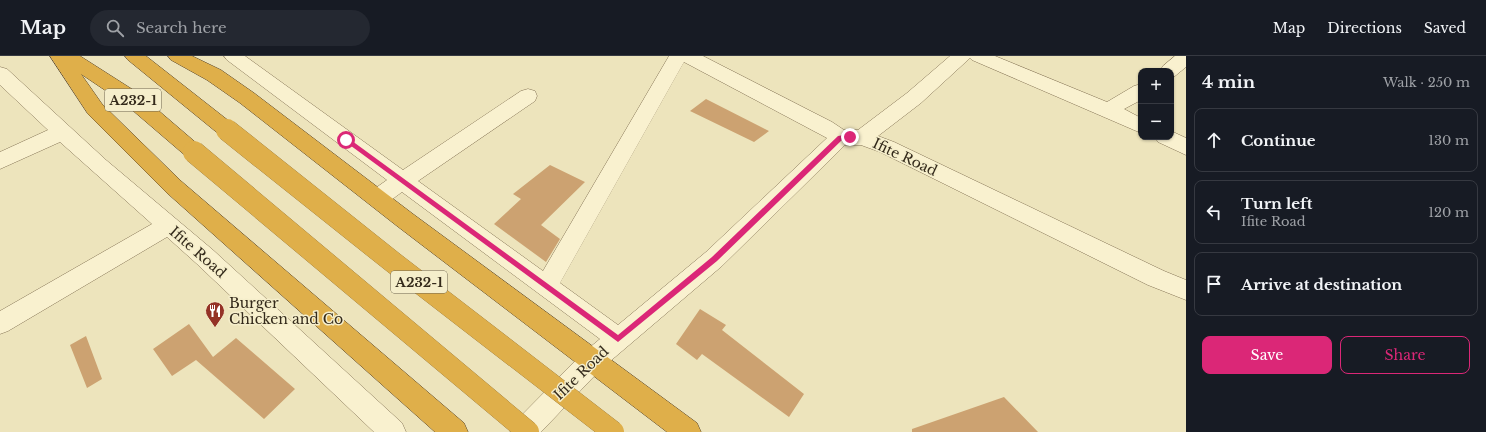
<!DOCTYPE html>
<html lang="en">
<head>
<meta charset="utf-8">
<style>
	:root { --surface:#171b24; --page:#242831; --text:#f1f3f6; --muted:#9ea1a6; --line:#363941; --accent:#db2777 }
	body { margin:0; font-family:"Libre Baskerville",serif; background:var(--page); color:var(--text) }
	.controls { position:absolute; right:12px; top:12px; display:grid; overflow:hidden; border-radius:8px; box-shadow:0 1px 3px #0004 }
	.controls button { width:36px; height:36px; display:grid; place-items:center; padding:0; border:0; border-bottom:1px solid var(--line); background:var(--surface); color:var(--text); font:20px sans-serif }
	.stop { position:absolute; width:12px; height:12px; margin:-9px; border:3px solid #db2777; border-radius:50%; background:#fff }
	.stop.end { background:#db2777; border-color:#fff; box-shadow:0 1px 4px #0008 }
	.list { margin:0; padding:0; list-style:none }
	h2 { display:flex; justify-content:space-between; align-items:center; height:52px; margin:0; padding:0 16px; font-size:17px }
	h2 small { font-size:13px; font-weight:400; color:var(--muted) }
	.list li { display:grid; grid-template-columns:26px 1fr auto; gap:12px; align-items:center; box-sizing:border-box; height:64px; margin:0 8px 8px; padding:0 8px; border:1px solid var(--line); border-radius:8px }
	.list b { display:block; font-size:15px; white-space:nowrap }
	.list p { margin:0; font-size:13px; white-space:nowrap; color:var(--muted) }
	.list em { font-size:13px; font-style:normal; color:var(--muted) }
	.actions { display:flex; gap:8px; padding:12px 16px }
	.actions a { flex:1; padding:9px 0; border:1px solid var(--accent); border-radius:8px; text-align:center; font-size:14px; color:var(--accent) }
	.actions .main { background:var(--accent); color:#fff }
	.icon { flex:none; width:22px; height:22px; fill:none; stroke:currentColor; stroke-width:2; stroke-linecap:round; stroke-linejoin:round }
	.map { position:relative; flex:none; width:1186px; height:376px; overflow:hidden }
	header { display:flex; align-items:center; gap:24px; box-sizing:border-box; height:56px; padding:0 20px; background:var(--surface); border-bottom:1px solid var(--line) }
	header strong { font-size:19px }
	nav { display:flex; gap:22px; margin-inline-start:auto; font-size:14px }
	.search { width:280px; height:36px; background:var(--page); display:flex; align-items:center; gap:10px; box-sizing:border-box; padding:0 14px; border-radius:22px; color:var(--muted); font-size:15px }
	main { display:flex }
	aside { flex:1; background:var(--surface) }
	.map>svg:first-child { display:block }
</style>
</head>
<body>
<header>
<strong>Map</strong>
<div class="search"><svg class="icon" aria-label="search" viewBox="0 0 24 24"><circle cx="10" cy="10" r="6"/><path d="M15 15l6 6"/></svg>Search here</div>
<nav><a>Map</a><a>Directions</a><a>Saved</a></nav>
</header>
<main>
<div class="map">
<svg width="1186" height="376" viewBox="0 0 1186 376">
	<rect width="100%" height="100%" fill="#ede4bc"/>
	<path fill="#cca271" d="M706,43L769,75L754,86L690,55Z
		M550,109L585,126L541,169L560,183L546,206L494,168L521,143L513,138Z
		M700,253L726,269L722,274L804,338L789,361L702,298L697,304L676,288Z
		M189,268L213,301L236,282L295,333L264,363L196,304L172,320L153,293Z
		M86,280L102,323L87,332L70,289Z
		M1004,341L1038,376H912V373Z"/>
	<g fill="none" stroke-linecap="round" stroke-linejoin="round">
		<g stroke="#857456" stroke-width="1">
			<path id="minor" d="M224,0H245L403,114L521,35L528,33L535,35L537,40L535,45L418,125L543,215L669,0H703L832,66L844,74H858L907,37L950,0H995L1107,46L1134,30L1141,28V44L1124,53L1141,62V77L972,4L970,2L921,47L878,80L894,86L1164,215L1186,224V244L1148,229L880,96L861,89H845L722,210L601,313L541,376H510L514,367L583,297L600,283L402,136C392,143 383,152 370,148L366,142L370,136L387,124L227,4ZM684,6L827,82L706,196L618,269L560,227Z
				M1175,0H1186V11L1175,20L1171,21V15H1160L1163,10Z
				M0,11L7,13L106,104L213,194L402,367L406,376H374L197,208L167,181L8,275L0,278V255L152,168L60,86L0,113V96L48,74L0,29Z
				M1171,75L1186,82V99L1158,86L1155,81H1171Z"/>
		</g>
		<g stroke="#52412b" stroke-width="1">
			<path id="highway" d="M50,0H80L138,37L201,91L204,96L201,101L194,104L187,101L124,47L81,18L102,48L181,125L464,367L468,376H435L167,137L88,58Z
				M125,0H146L234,69L237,74L234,79L227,81L220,79L128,4Z
				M168,0H192L221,14L254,37L413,158L697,367L701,376H667L397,170L240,47L207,24L171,4Z"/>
		</g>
		<use href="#minor" fill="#f9f1cf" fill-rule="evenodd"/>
		<use href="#highway" fill="#dfaf4a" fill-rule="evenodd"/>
		<g stroke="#52412b" stroke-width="22" stroke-linecap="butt">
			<path id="highway-bridge" d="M227,74L394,207L613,376
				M194,96L528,376"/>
		</g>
		<use href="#highway-bridge" stroke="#dfaf4a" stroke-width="22"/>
	</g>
	<path fill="#db2777" d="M850,78L853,81L852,82L842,84L717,205L618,286L343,84L344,82H348L618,279L712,201L838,80Z"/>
	<defs>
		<g id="restaurant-pin" transform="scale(1)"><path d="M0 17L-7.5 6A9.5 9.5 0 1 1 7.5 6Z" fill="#943226" stroke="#f5eecb"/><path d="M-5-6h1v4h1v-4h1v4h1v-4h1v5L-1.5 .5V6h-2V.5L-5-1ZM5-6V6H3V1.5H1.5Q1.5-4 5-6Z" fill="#fff"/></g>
	</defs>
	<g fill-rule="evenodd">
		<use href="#restaurant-pin" x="215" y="255"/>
	</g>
	<g text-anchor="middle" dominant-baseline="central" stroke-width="3" stroke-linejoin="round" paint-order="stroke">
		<g fill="#f5eecb" stroke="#6e6550" stroke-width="1">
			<rect x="105" y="33" width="56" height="22" rx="3"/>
			<rect x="391" y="215" width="56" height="22" rx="3"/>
		</g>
		<g font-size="13" font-weight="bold" fill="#342a1b">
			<text x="133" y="44">A232-1</text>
			<text x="419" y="226">A232-1</text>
		</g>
		<g font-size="14" fill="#342a1b" stroke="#f5eecb">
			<text transform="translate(905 101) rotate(25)">Ifite Road</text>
			<text transform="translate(198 196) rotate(41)">Ifite Road</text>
			<text transform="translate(581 317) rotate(-44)">Ifite Road</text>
		</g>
		<g font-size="14" fill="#342a1b" stroke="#f5eecb" text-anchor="start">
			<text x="229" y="247">Burger<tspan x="229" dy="16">Chicken and Co</tspan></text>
		</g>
	</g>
</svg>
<div class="controls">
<button>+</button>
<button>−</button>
</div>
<div class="stop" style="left:346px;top:84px"></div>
<div class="stop end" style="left:850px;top:81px"></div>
</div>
<aside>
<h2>4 min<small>Walk · 250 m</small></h2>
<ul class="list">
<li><svg class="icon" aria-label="ahead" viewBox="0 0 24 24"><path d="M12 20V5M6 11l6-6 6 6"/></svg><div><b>Continue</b></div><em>130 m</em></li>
<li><svg class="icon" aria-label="left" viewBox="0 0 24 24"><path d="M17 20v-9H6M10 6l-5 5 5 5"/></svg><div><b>Turn left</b><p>Ifite Road</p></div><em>120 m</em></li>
<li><svg class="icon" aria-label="arrive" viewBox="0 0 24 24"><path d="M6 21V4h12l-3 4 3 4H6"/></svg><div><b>Arrive at destination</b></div></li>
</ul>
<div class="actions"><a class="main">Save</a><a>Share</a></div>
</aside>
</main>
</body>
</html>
